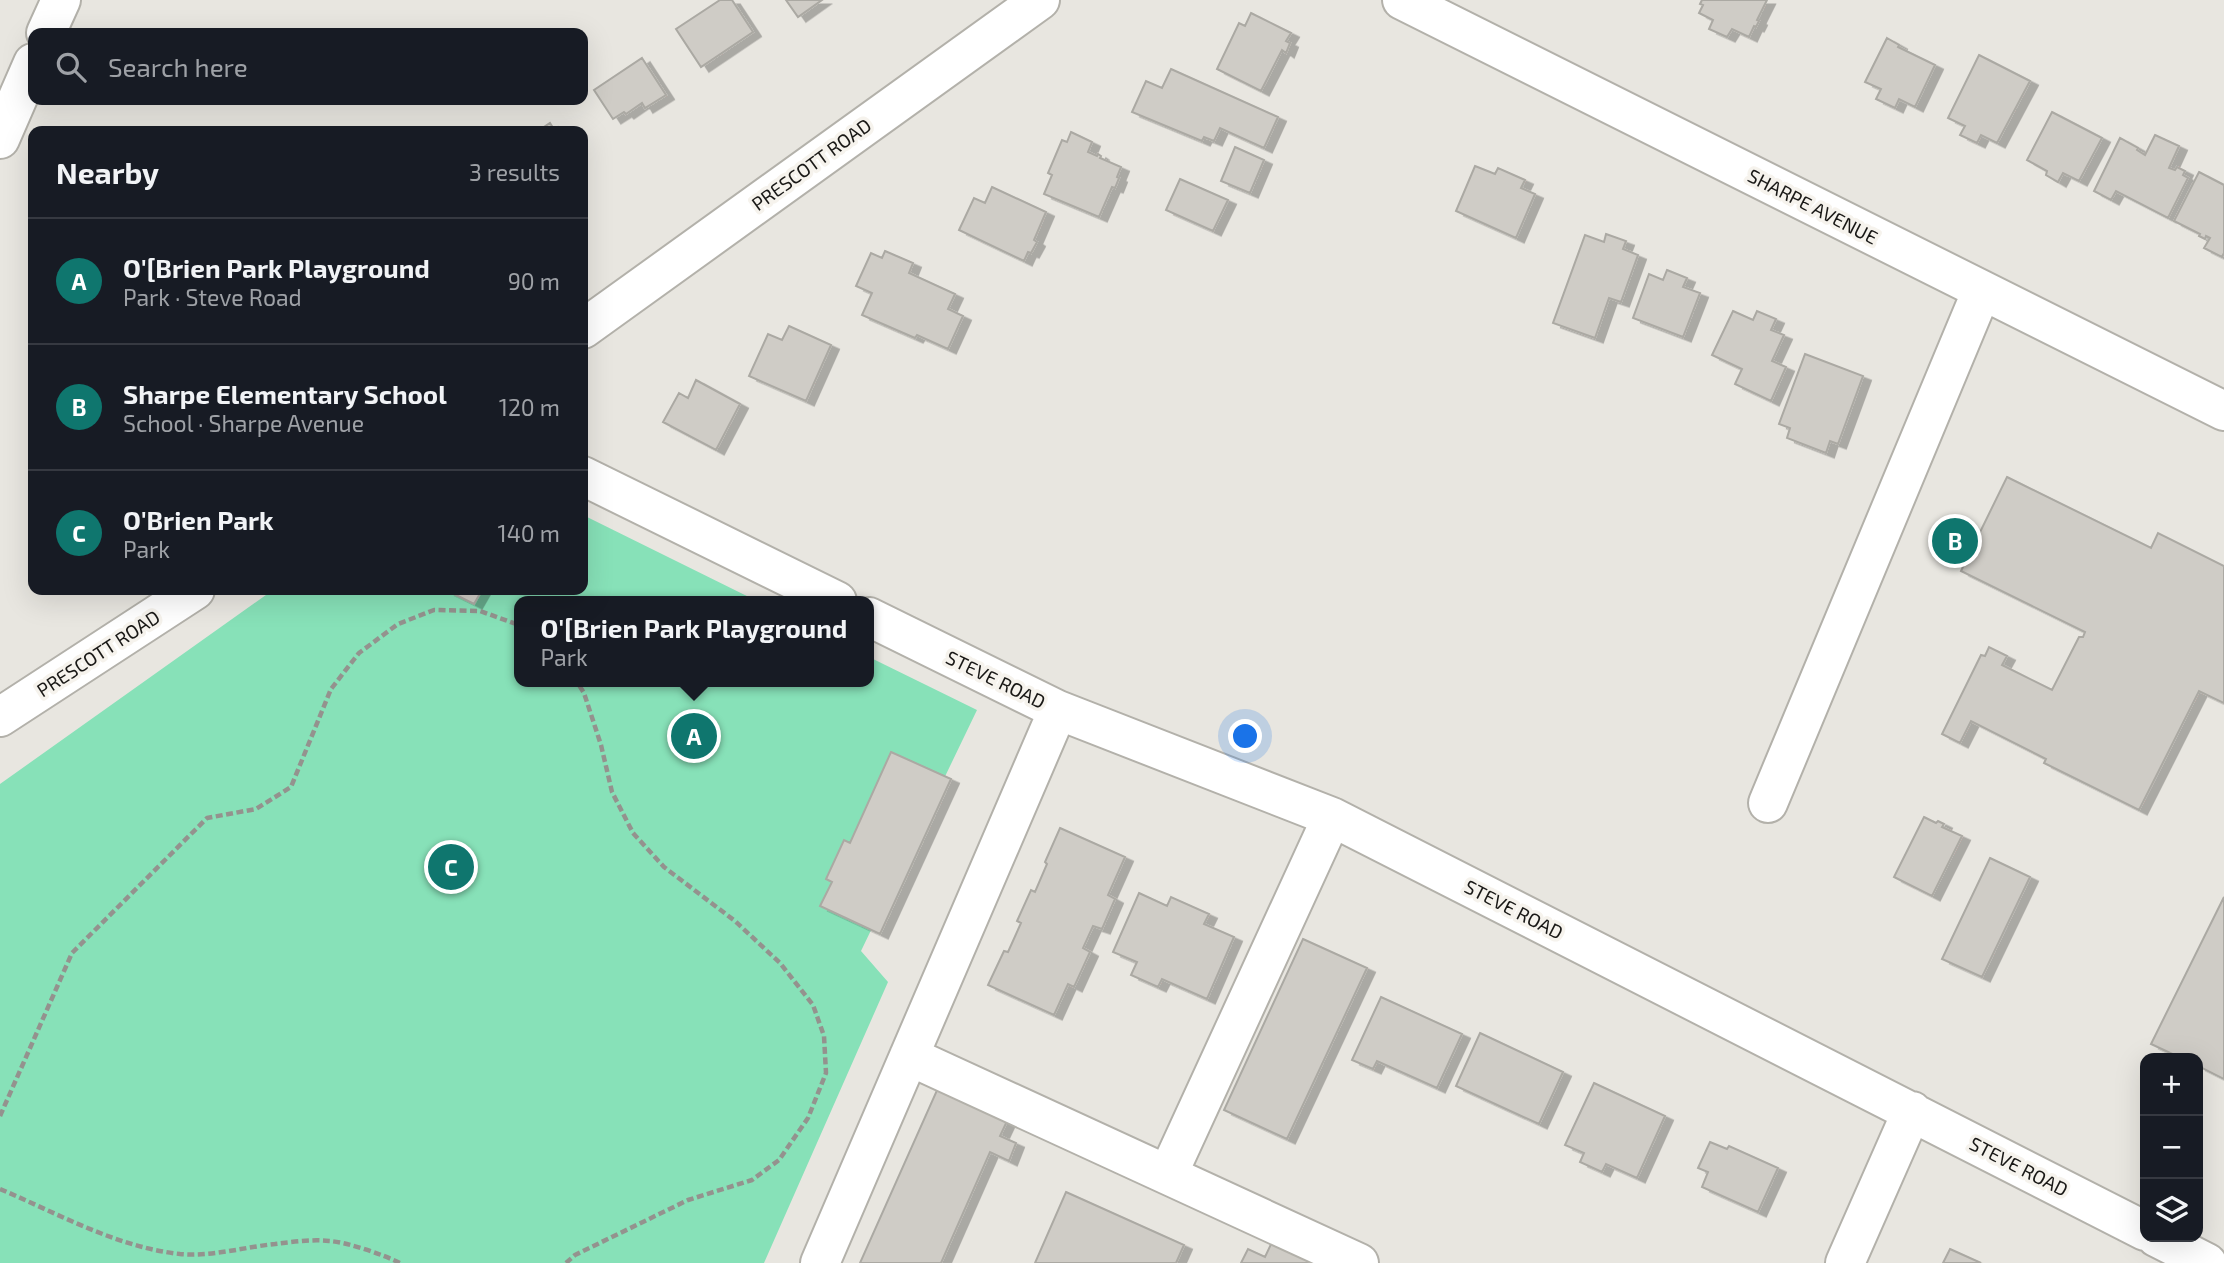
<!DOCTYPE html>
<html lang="en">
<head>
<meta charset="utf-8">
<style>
	:root { --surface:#171b24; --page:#242831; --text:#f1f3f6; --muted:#9ea1a6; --line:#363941; --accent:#0f766e }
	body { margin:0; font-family:"Exo 2",sans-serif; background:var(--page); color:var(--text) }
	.controls { position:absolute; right:21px; bottom:21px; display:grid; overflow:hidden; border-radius:14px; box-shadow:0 7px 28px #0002 }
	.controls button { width:63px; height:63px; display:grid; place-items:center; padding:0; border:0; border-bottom:2px solid var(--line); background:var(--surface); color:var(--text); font:35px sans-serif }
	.you { position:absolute; left:1246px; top:737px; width:24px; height:24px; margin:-18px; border:5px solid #fff; border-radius:50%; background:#1a73e8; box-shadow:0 0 0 10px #1a73e833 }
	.badge { display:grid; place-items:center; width:46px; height:46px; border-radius:50%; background:var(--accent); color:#fff; font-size:23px; font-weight:700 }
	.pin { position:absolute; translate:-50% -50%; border:4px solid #fff; box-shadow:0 2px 7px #0006 }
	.popup { position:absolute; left:514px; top:596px; width:360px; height:91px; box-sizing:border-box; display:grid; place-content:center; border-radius:14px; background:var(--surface); filter:drop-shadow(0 2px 5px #0005); font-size:23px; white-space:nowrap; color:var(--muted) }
	.popup b { font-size:26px; color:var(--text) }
	.popup::after { content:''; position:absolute; left:50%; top:100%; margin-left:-14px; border:14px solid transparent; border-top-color:var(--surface) }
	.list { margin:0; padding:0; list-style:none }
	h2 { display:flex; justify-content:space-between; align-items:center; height:91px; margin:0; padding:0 28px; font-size:30px }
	h2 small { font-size:23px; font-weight:400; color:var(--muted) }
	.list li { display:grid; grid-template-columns:46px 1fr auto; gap:21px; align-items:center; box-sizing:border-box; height:126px; padding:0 28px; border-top:2px solid var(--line) }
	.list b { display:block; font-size:26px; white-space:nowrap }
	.list p { margin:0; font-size:23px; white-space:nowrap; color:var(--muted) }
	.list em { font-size:23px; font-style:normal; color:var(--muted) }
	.icon { flex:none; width:38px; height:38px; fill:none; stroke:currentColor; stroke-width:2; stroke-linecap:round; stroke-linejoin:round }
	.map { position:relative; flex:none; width:2224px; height:1263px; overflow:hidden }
	.search { position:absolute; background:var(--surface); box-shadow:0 7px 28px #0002; left:28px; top:28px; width:560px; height:77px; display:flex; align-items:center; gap:18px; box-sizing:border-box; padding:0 24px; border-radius:14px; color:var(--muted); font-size:26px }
	.panel { position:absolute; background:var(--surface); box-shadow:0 7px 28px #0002; left:28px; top:126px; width:560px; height:469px; border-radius:14px }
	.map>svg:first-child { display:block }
</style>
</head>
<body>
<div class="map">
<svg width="2224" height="1263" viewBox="0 0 2224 1263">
	<defs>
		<filter id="shadow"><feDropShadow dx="8" dy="4.5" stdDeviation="0" flood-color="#0004"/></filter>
	</defs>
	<rect width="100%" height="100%" fill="#e8e6e0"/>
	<path fill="#87e1b8" d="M583,515L757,601H519V682H869V657L977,710L861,951L888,982L764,1263H0V784L273,590H583Z"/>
	<path fill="#cfccc6" stroke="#aba9a3" stroke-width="2" filter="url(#shadow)" d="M720,0H732L753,32L701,67L676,29Z
		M786,0H822L798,17Z
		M1702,0H1767L1757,20L1759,21L1756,27L1754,26L1749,37L1732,29L1727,37L1709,29L1713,20L1699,13L1703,5L1700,4Z
		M1251,13L1291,33L1286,41L1290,43L1286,53L1282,50L1261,91L1217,69L1239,23L1245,26Z
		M1887,38L1899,45L1898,47L1935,65L1915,107L1899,99L1895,108L1876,99L1881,89L1865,82Z
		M1979,55L2030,81L1997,143L1981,135L1977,143L1960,135L1965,126L1948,118Z
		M642,58L666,95L645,108L642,103L626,114L624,112L613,119L594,90Z
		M1171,69L1278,117L1264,148L1220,128L1214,141L1204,137L1202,141L1132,112L1146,81L1162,88Z
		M2052,112L2102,138L2079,181L2063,173L2058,182L2046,175L2047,171L2027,160Z
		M550,123L555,131H538Z
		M1071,132L1092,142L1088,152L1097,156L1098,154L1101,156L1100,158L1121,167L1117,177L1119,178L1115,188L1112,187L1099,217L1044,194L1052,175L1048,173L1062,140L1067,142Z
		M2155,135L2179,146L2169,168L2175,170L2177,167L2185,171L2183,175L2188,178L2168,218L2116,191L2111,200L2094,191L2120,138L2138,148L2137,150L2145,155Z
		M1235,147L1264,160L1250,193L1221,181Z
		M1475,166L1495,174L1498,168L1525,180L1521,188L1535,194L1516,238L1456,211Z
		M2199,172L2224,185V253L2222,257L2204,248L2210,238L2206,236L2205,239L2199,236L2200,234L2174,221Z
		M1180,179L1228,200L1213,231L1166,210Z
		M992,187L1046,212L1034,240L1037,242L1031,253L1028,252L1024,261L959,230L974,198L985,203Z
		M1606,234L1626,241L1623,249L1638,255L1621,302L1609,298L1595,338L1553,323L1585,235L1604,242Z
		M885,251L913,263L909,273L955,294L948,309L963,316L948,349L917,335L915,338L862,315L872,293L856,286L871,253L882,258Z
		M1667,270L1687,278L1683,287L1700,293L1683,337L1633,318L1649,274L1663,280Z
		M1733,311L1753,320L1757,311L1776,319L1771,330L1784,335L1772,361L1786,367L1771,401L1735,384L1742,369L1712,355Z
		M789,326L831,345L806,401L749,376L768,334L782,340Z
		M1805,354L1863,376L1838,444L1830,441L1826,453L1787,438L1790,428L1779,424Z
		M696,380L740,404L716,450L663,422L679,393L688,398Z
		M2007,477L2151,548L2158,533L2224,566V703L2199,691L2139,810L2044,763L2046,759L1971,721L1960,743L1942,734L1981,655L1985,656L1989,647L2007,656L2002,665L2052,690L2079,637H2083L2085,632L1961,571Z
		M446,590H482L474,604Z
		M891,752L951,779L880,934L820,906L832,882L826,879L844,840L850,843Z
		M1924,817L1936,823L1938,821L1944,824L1942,827L1962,836L1932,896L1894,877Z
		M1060,828L1125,857L1108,895L1115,899L1102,929L1093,926L1083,948L1090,952L1074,987L1068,984L1054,1015L988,985L1004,951L1008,952L1021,923L1017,921L1031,890L1035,892L1047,864L1045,862Z
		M1990,858L2030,877L1982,977L1942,959Z
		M1139,893L1167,906L1171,897L1209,914L1204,924L1234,937L1207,999L1162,979L1158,987L1131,975L1137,962L1113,952Z
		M2224,897V1079L2198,1066V1058H2181L2151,1044Z
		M1303,939L1367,968L1287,1139L1224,1110Z
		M1381,997L1462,1034L1437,1088L1377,1061L1373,1069L1352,1060Z
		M1480,1033L1563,1072L1539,1124L1456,1086Z
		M1594,1083L1665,1116L1637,1178L1606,1164L1602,1172L1580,1162L1584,1153L1565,1145Z
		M938,1088L1008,1119L1000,1136L1016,1143L1009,1161L990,1152L941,1263H860Z
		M1710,1142L1727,1149L1729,1146L1778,1168L1758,1212L1702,1187L1708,1172L1698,1168Z
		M1066,1192L1184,1245L1176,1263H1035Z
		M1273,1240L1326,1263H1241L1248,1249L1265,1257Z
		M1950,1249L1981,1263H1943Z"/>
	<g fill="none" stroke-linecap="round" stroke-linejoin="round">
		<g stroke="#b3b1aa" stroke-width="42">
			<path id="minor" d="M1402,0L2224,411
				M46,33L61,0
				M0,139L33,63
				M583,476L837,601
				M869,617L1058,710L1332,817L2145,1231
				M1768,803L1982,290
				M909,1056L1359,1263
				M1168,1174L1332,817
				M2156,1237L2207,1263
				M820,1263L1058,710
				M1845,1263L1912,1111"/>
		</g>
		<g stroke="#b3b1aa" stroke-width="42">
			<path id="major" d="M583,329L1040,0
				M0,717L195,590"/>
		</g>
		<path stroke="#94928e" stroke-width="4.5" stroke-dasharray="7 3.5" stroke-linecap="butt" d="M0,1116L72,953L207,818L256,809L291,787L331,689L359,653L398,624L434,610L480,611L519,625
			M0,1189C59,1214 116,1247 180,1254C212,1257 244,1247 275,1244C292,1242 312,1239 329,1241C347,1242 384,1255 400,1263
			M566,1263L575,1255L688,1200L752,1180L779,1160L808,1118L826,1073L824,1036L813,1005L780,963L735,921L664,867L633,833L612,792L601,745L584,693L577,682"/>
		<use href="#minor" stroke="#fff" stroke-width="38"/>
		<use href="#major" stroke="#fff" stroke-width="38"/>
	</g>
	<g text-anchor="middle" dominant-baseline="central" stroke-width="7" stroke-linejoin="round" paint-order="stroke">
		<g font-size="19" fill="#191816" stroke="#f6f3ed">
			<text transform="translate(811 164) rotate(-36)">PRESCOTT ROAD</text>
			<text transform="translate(1813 206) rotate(27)">SHARPE AVENUE</text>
			<text transform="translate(98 653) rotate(-33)">PRESCOTT ROAD</text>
			<text transform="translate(996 679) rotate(26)">STEVE ROAD</text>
			<text transform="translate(1514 909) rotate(27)">STEVE ROAD</text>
			<text transform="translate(2019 1166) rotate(27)">STEVE ROAD</text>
		</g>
	</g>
</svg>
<div class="controls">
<button>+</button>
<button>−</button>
<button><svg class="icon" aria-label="layers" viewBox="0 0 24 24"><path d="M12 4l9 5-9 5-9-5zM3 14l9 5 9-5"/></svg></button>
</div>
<div class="you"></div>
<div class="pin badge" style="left:694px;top:736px">A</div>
<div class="popup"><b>O'[Brien Park Playground</b>Park</div>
<div class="pin badge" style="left:1955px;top:541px">B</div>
<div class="pin badge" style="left:451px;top:867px">C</div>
<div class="search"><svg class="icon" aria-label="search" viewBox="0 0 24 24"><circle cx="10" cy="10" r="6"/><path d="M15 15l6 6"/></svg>Search here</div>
<section class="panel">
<h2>Nearby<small>3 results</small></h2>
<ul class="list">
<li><span class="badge">A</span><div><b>O'[Brien Park Playground</b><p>Park · Steve Road</p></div><em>90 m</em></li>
<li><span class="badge">B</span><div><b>Sharpe Elementary School</b><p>School · Sharpe Avenue</p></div><em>120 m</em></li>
<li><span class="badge">C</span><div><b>O'Brien Park</b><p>Park</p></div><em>140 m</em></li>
</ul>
</section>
</div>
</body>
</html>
